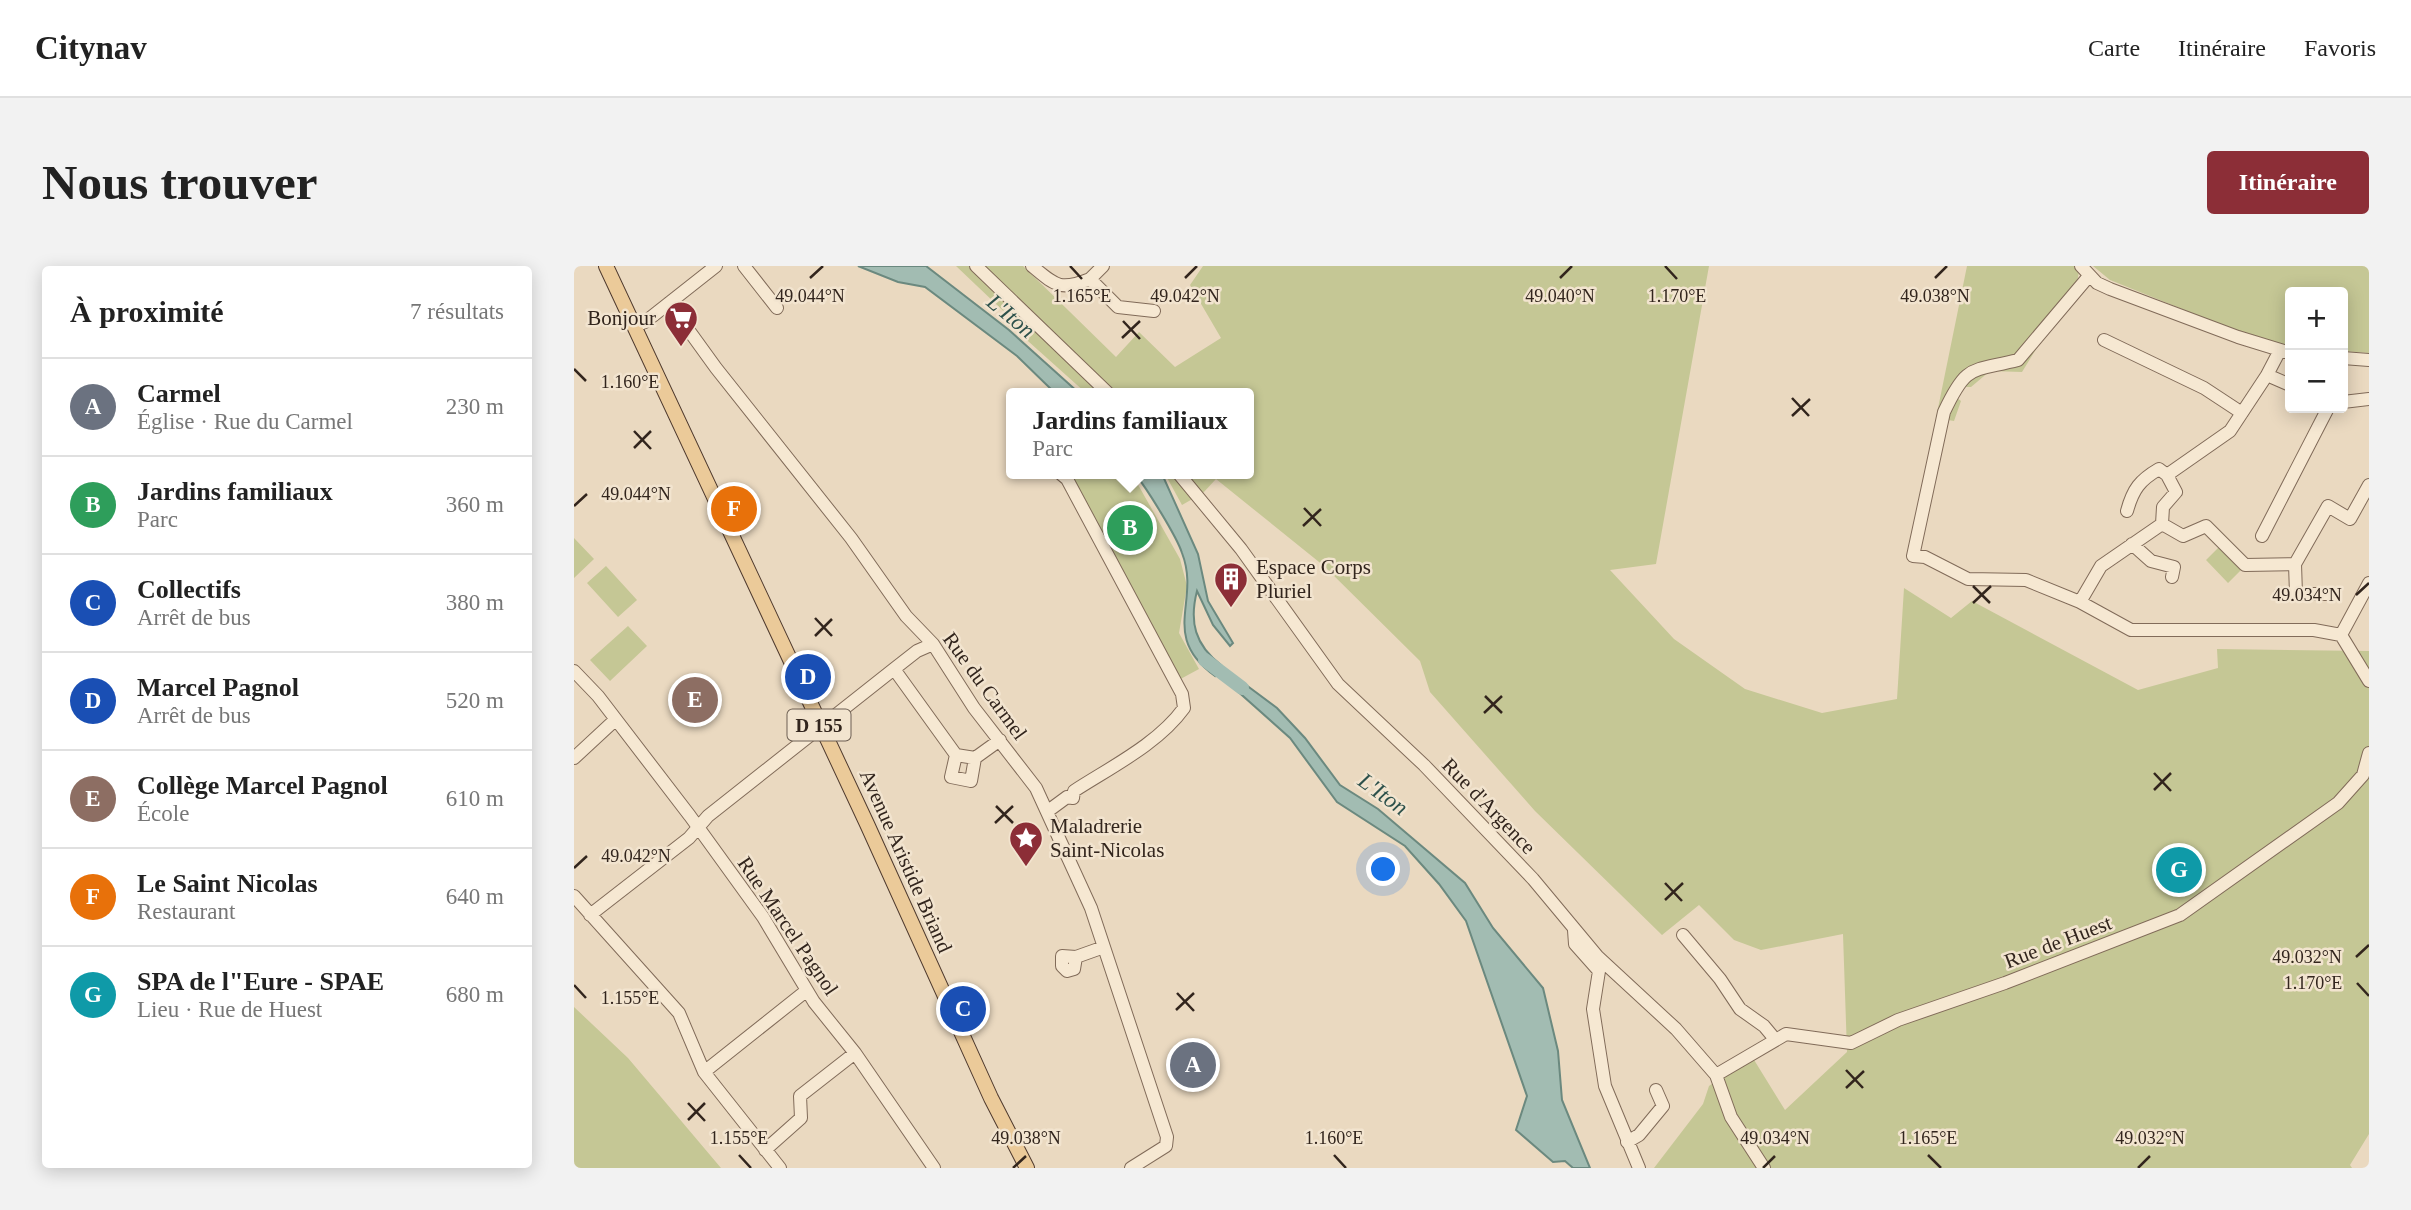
<!DOCTYPE html>
<html lang="fr">
<head>
<meta charset="utf-8">
<style>
	:root { --surface:#fff; --page:#f2f2f2; --text:#222; --muted:#767676; --line:#e0e0e0; --accent:#8c2e37 }
	body { margin:0; font-family:Georgia,serif; background:var(--page); color:var(--text) }
	.controls { position:absolute; right:21px; top:21px; display:grid; overflow:hidden; border-radius:7px; box-shadow:0 4px 18px #0003 }
	.controls button { width:63px; height:63px; display:grid; place-items:center; padding:0; border:0; border-bottom:2px solid var(--line); background:var(--surface); color:var(--text); font:35px sans-serif }
	.you { position:absolute; left:810px; top:604px; width:24px; height:24px; margin:-18px; border:5px solid #fff; border-radius:50%; background:#1a73e8; box-shadow:0 0 0 10px #1a73e833 }
	.badge { display:grid; place-items:center; width:46px; height:46px; border-radius:50%; background:var(--accent); color:#fff; font-size:23px; font-weight:700 }
	.pin { position:absolute; translate:-50% -50%; border:4px solid #fff; box-shadow:0 2px 7px #0006 }
	.popup { position:absolute; left:432px; top:122px; width:248px; height:91px; box-sizing:border-box; display:grid; place-content:center; border-radius:7px; background:var(--surface); filter:drop-shadow(0 2px 5px #0005); font-size:23px; white-space:nowrap; color:var(--muted) }
	.popup b { font-size:26px; color:var(--text) }
	.popup::after { content:''; position:absolute; left:50%; top:100%; margin-left:-14px; border:14px solid transparent; border-top-color:var(--surface) }
	.list { margin:0; padding:0; list-style:none }
	h2 { display:flex; justify-content:space-between; align-items:center; height:91px; margin:0; padding:0 28px; font-size:30px }
	h2 small { font-size:23px; font-weight:400; color:var(--muted) }
	.list li { display:grid; grid-template-columns:46px 1fr auto; gap:21px; align-items:center; box-sizing:border-box; height:98px; padding:0 28px; border-top:2px solid var(--line) }
	.list b { display:block; font-size:26px; white-space:nowrap }
	.list p { margin:0; font-size:23px; white-space:nowrap; color:var(--muted) }
	.list em { font-size:23px; font-style:normal; color:var(--muted) }
	.map { position:relative; flex:none; width:1795px; height:902px; overflow:hidden; border-radius:7px }
	header { display:flex; align-items:center; gap:42px; box-sizing:border-box; height:98px; padding:0 35px; background:var(--surface); border-bottom:2px solid var(--line) }
	header strong { font-size:33px }
	nav { display:flex; gap:38px; margin-inline-start:auto; font-size:24px }
	.intro { display:flex; align-items:center; justify-content:space-between; box-sizing:border-box; height:168px; padding:0 42px }
	h1 { margin:0; font-size:49px }
	.button { padding:18px 32px; border-radius:7px; background:var(--accent); color:#fff; font-size:24px; font-weight:700 }
	main { display:flex; gap:42px; padding:0 42px }
	aside { flex:1; background:var(--surface); border-radius:7px; box-shadow:0 4px 18px #0003 }
	.map>svg:first-child { display:block }
</style>
</head>
<body>
<header>
<strong>Citynav</strong>
<nav><a>Carte</a><a>Itinéraire</a><a>Favoris</a></nav>
</header>
<div class="intro"><h1>Nous trouver</h1><a class="button">Itinéraire</a></div>
<main>
<aside>
<h2>À proximité<small>7 résultats</small></h2>
<ul class="list">
<li><span class="badge" style="background:#6b7280">A</span><div><b>Carmel</b><p>Église · Rue du Carmel</p></div><em>230 m</em></li>
<li><span class="badge" style="background:#2e9e5b">B</span><div><b>Jardins familiaux</b><p>Parc</p></div><em>360 m</em></li>
<li><span class="badge" style="background:#1a4fb4">C</span><div><b>Collectifs</b><p>Arrêt de bus</p></div><em>380 m</em></li>
<li><span class="badge" style="background:#1a4fb4">D</span><div><b>Marcel Pagnol</b><p>Arrêt de bus</p></div><em>520 m</em></li>
<li><span class="badge" style="background:#8d6e63">E</span><div><b>Collège Marcel Pagnol</b><p>École</p></div><em>610 m</em></li>
<li><span class="badge" style="background:#e8710a">F</span><div><b>Le Saint Nicolas</b><p>Restaurant</p></div><em>640 m</em></li>
<li><span class="badge" style="background:#0f9aa8">G</span><div><b>SPA de l&quot;Eure - SPAE</b><p>Lieu · Rue de Huest</p></div><em>680 m</em></li>
</ul>
</aside>
<div class="map">
<svg width="1795" height="902" viewBox="0 0 1795 902">
	<rect width="100%" height="100%" fill="#ead9c0"/>
	<path fill="#c5c795" d="M382,0H449L542,91L565,66L601,101L647,72L616,19L629,0H1135L1082,298L1036,304L1100,373L1171,423L1248,447L1323,433L1330,322L1377,352L1398,335L1564,424L1644,402L1643,383L1795,385V868L1776,899L1778,902H1080L1129,838L1135,820L1177,789L1211,844L1273,786L1269,668L1187,684L1160,674L1125,639L1088,669L961,545L856,426L846,395L750,300L642,213L629,227L608,239L591,208H675V127H512L445,67L442,57Z
		M1393,0H1501L1505,5L1503,17L1448,106L1416,105L1397,121H1389L1382,131L1387,135L1380,155L1362,152Z
		M1519,0H1795V87L1769,85V26H1716V82L1690,76L1536,14Z
		M494,208H558L606,293L613,320L605,367L625,403L601,416Z
		M0,272L20,293L0,312Z
		M1646,280L1668,303L1654,317L1632,294Z
		M32,300L63,334L44,351L13,317Z
		M54,360L73,380L36,415L16,394Z
		M0,741L54,792L147,902H0Z"/>
	<path fill="#a2bcb2" stroke="#6b897f" stroke-width="2" d="M284,0H352L435,64L505,127H481L443,90L351,21L324,16Z
		M561,208H588L624,288L634,335L659,377L656,380L639,359L623,325C615,356 621,379 647,399L641,410C585,369 627,336 608,287C603,271 572,221 561,208Z
		M656,407L703,442L731,472L766,519L804,543L891,617L919,662L969,722L984,785L988,834L1016,902H999L991,895L979,896L942,864L953,830L892,655L865,618L831,580L763,536L716,472L651,414Z"/>
	<g fill="none" stroke-linecap="round" stroke-linejoin="round">
		<path stroke="#a2bcb2" stroke-width="14" d="M631,394L668,422"/>
		<g stroke="#816b59" stroke-width="14">
			<path id="minor" d="M170,0L203,42
				M402,0L534,127
				M458,0C482,20 486,25 516,13L544,41L580,45
				M1507,0L1523,17L1536,23L1664,71L1716,87
				M1515,10L1444,94C1397,106 1393,97 1370,146L1339,290L1351,291L1394,313L1452,314L1506,336L1557,364H1740L1767,369
				M516,13L529,0
				M95,37L142,102L277,272L332,350L359,378L400,442L462,522L517,642L593,871L592,880L557,902
				M60,60L71,56L142,0
				M1530,74L1630,122L1668,147
				M1705,86L1693,109L1716,119
				M1769,92L1795,94
				M1769,136L1795,133
				M605,208L667,283L764,418L850,499L959,613L1024,691L1102,763L1142,809L1157,851L1190,902
				M1593,209L1656,165L1693,109
				M1553,245C1559,223 1566,214 1585,203L1593,209L1602,226L1589,241L1588,258
				M1588,258L1609,270L1632,260L1671,299L1721,298
				M1688,270L1754,142
				M1558,278L1577,295L1600,301L1598,311
				M1721,298L1754,240L1776,253L1795,219
				M1721,298L1722,328
				M1795,317L1767,369L1795,415
				M1706,328H1758
				M1506,336L1527,300L1588,258
				M320,403L382,489
				M0,405L24,430L116,550L189,651L240,736L281,787L360,902
				M0,492L41,454
				M401,492L397,515L377,511L382,489L401,492L426,474
				M474,545L493,531L499,532L500,525C537,501 584,478 610,442L608,428L493,213L487,208
				M0,630L105,747L130,806L206,902
				M16,649L115,572L134,550L320,403L343,385L359,378
				M1000,664L1001,678L1025,705L1019,743L1031,820L1065,902
				M1109,669L1146,713L1166,743L1190,760L1200,772
				M502,691L500,703L493,705L488,700V690L502,691L530,681
				M130,806L232,725
				M1142,809L1212,768L1277,777L1324,754L1431,717L1606,649L1764,537L1789,509L1795,487
				M1053,876L1065,869L1089,840L1082,824
				M191,884L227,852L226,830L281,787"/>
		</g>
		<g stroke="#4f3a2e" stroke-width="16">
			<path id="major" d="M32,0L293,558L417,832L453,902"/>
		</g>
		<use href="#minor" stroke="#f6e8d2" stroke-width="12"/>
		<use href="#major" stroke="#ebca99" stroke-width="14"/>
	</g>
	<path fill="none" stroke="#32251d" stroke-width="2.5" d="M496,0L508,13M1091,0L1103,13M236,12L249,0M611,12L623,0M986,12L998,0M1361,12L1373,0M549,55L566,73M548,72L566,55M0,103L12,115M1218,132L1235,150M1218,150L1236,133M60,165L77,183M60,182L77,165M0,240L13,228M730,242L747,260M729,260L747,243M1399,320L1416,337M1782,329L1795,317M1399,337L1417,320M241,352L258,370M241,370L258,353M911,430L928,447M910,447L928,430M1580,507L1597,525M1580,524L1597,507M422,540L439,557M421,557L439,540M0,602L13,590M1091,617L1108,635M1091,634L1109,617M1782,691L1795,679M1783,717L1795,730M0,719L12,732M603,727L620,745M602,744L620,727M1272,804L1289,822M1272,822L1290,805M114,837L131,855M114,854L131,837M165,889L177,902M760,889L772,902M1354,889L1367,902M439,902L452,890M1189,902L1201,890M1564,902L1576,890"/>
	<defs>
		<g id="supermarket-pin" transform="scale(1.75)"><path d="M0 17L-7.5 6A9.5 9.5 0 1 1 7.5 6Z" fill="#8c2e37" stroke="#f2e4cf"/><path d="M-6-5.5h2.5l.6 2H6L4.5 2H-2.5L-4.4-4H-6ZM-1.5 3.2a1.3 1.3 0 1 0 .1 0ZM3 3.2a1.3 1.3 0 1 0 .1 0Z" fill="#fff"/></g>
		<g id="building-pin" transform="scale(1.75)"><path d="M0 17L-7.5 6A9.5 9.5 0 1 1 7.5 6Z" fill="#8c2e37" stroke="#f2e4cf"/><path d="M-4-6H4V6H1V3H-1V6H-4ZM-2.5-4.3h1.7v1.8h-1.7ZM.8-4.3h1.7v1.8H.8ZM-2.5-1h1.7V.8h-1.7ZM.8-1h1.7V.8H.8Z" fill="#fff"/></g>
		<g id="sight-pin" transform="scale(1.75)"><path d="M0 17L-7.5 6A9.5 9.5 0 1 1 7.5 6Z" fill="#8c2e37" stroke="#f2e4cf"/><path d="M0-6L1.8-2.2L6-1.7L2.9 1.2L3.7 5.4L0 3.3L-3.7 5.4L-2.9 1.2L-6-1.7L-1.8-2.2Z" fill="#fff"/></g>
	</defs>
	<g fill-rule="evenodd">
		<use href="#supermarket-pin" x="107" y="52"/>
		<use href="#building-pin" x="657" y="313"/>
		<use href="#sight-pin" x="452" y="572"/>
	</g>
	<g text-anchor="middle" dominant-baseline="central" stroke-width="5" stroke-linejoin="round" paint-order="stroke">
		<rect fill="#f2e4cf" stroke="#6c5e52" stroke-width="2" x="213.5" y="443.5" width="63" height="31" rx="5"/>
		<g font-size="19" font-weight="bold" fill="#32251d">
			<text x="245" y="459">D 155</text>
		</g>
		<g font-size="21" fill="#32251d" stroke="#f2e4cf" text-anchor="start">
			<text x="82" y="52" text-anchor="end">Bonjour</text>
			<text x="682" y="301">Espace Corps<tspan x="682" dy="24">Pluriel</tspan></text>
			<text x="476" y="560">Maladrerie<tspan x="476" dy="24">Saint-Nicolas</tspan></text>
		</g>
		<g font-size="21" fill="#32251d" stroke="#f2e4cf">
			<text transform="translate(411 420) rotate(54)">Rue du Carmel</text>
			<text transform="translate(915 540) rotate(46)">Rue d'Argence</text>
			<text transform="translate(332 595) rotate(66)">Avenue Aristide Briand</text>
			<text transform="translate(214 660) rotate(56)">Rue Marcel Pagnol</text>
			<text transform="translate(1484 676) rotate(-21)">Rue de Huest</text>
		</g>
		<g font-size="23" font-style="italic" fill="#2d514b" stroke="#f2e4cf">
			<text transform="translate(437 50) rotate(40)">L'Iton</text>
			<text transform="translate(809 528) rotate(36)">L'Iton</text>
		</g>
	</g>
	<g font-size="18" text-anchor="middle" fill="#32251d" stroke="#f2e4cf" stroke-width="5" stroke-linejoin="round" paint-order="stroke">
		<text x="236" y="36">49.044°N</text>
		<text x="611" y="36">49.042°N</text>
		<text x="986" y="36">49.040°N</text>
		<text x="1361" y="36">49.038°N</text>
		<text x="1103" y="36">1.170°E</text>
		<text x="508" y="36">1.165°E</text>
		<text x="56" y="122">1.160°E</text>
		<text x="62" y="234">49.044°N</text>
		<text x="1733" y="335">49.034°N</text>
		<text x="62" y="596">49.042°N</text>
		<text x="1733" y="697">49.032°N</text>
		<text x="1739" y="723">1.170°E</text>
		<text x="56" y="738">1.155°E</text>
		<text x="165" y="878">1.155°E</text>
		<text x="760" y="878">1.160°E</text>
		<text x="1354" y="878">1.165°E</text>
		<text x="452" y="878">49.038°N</text>
		<text x="1201" y="878">49.034°N</text>
		<text x="1576" y="878">49.032°N</text>
	</g>
</svg>
<div class="controls">
<button>+</button>
<button>−</button>
</div>
<div class="you"></div>
<div class="pin badge" style="left:619px;top:799px;background:#6b7280">A</div>
<div class="pin badge" style="left:556px;top:262px;background:#2e9e5b">B</div>
<div class="popup"><b>Jardins familiaux</b>Parc</div>
<div class="pin badge" style="left:389px;top:743px;background:#1a4fb4">C</div>
<div class="pin badge" style="left:234px;top:411px;background:#1a4fb4">D</div>
<div class="pin badge" style="left:121px;top:434px;background:#8d6e63">E</div>
<div class="pin badge" style="left:160px;top:243px;background:#e8710a">F</div>
<div class="pin badge" style="left:1605px;top:604px;background:#0f9aa8">G</div>
</div>
</main>
</body>
</html>
